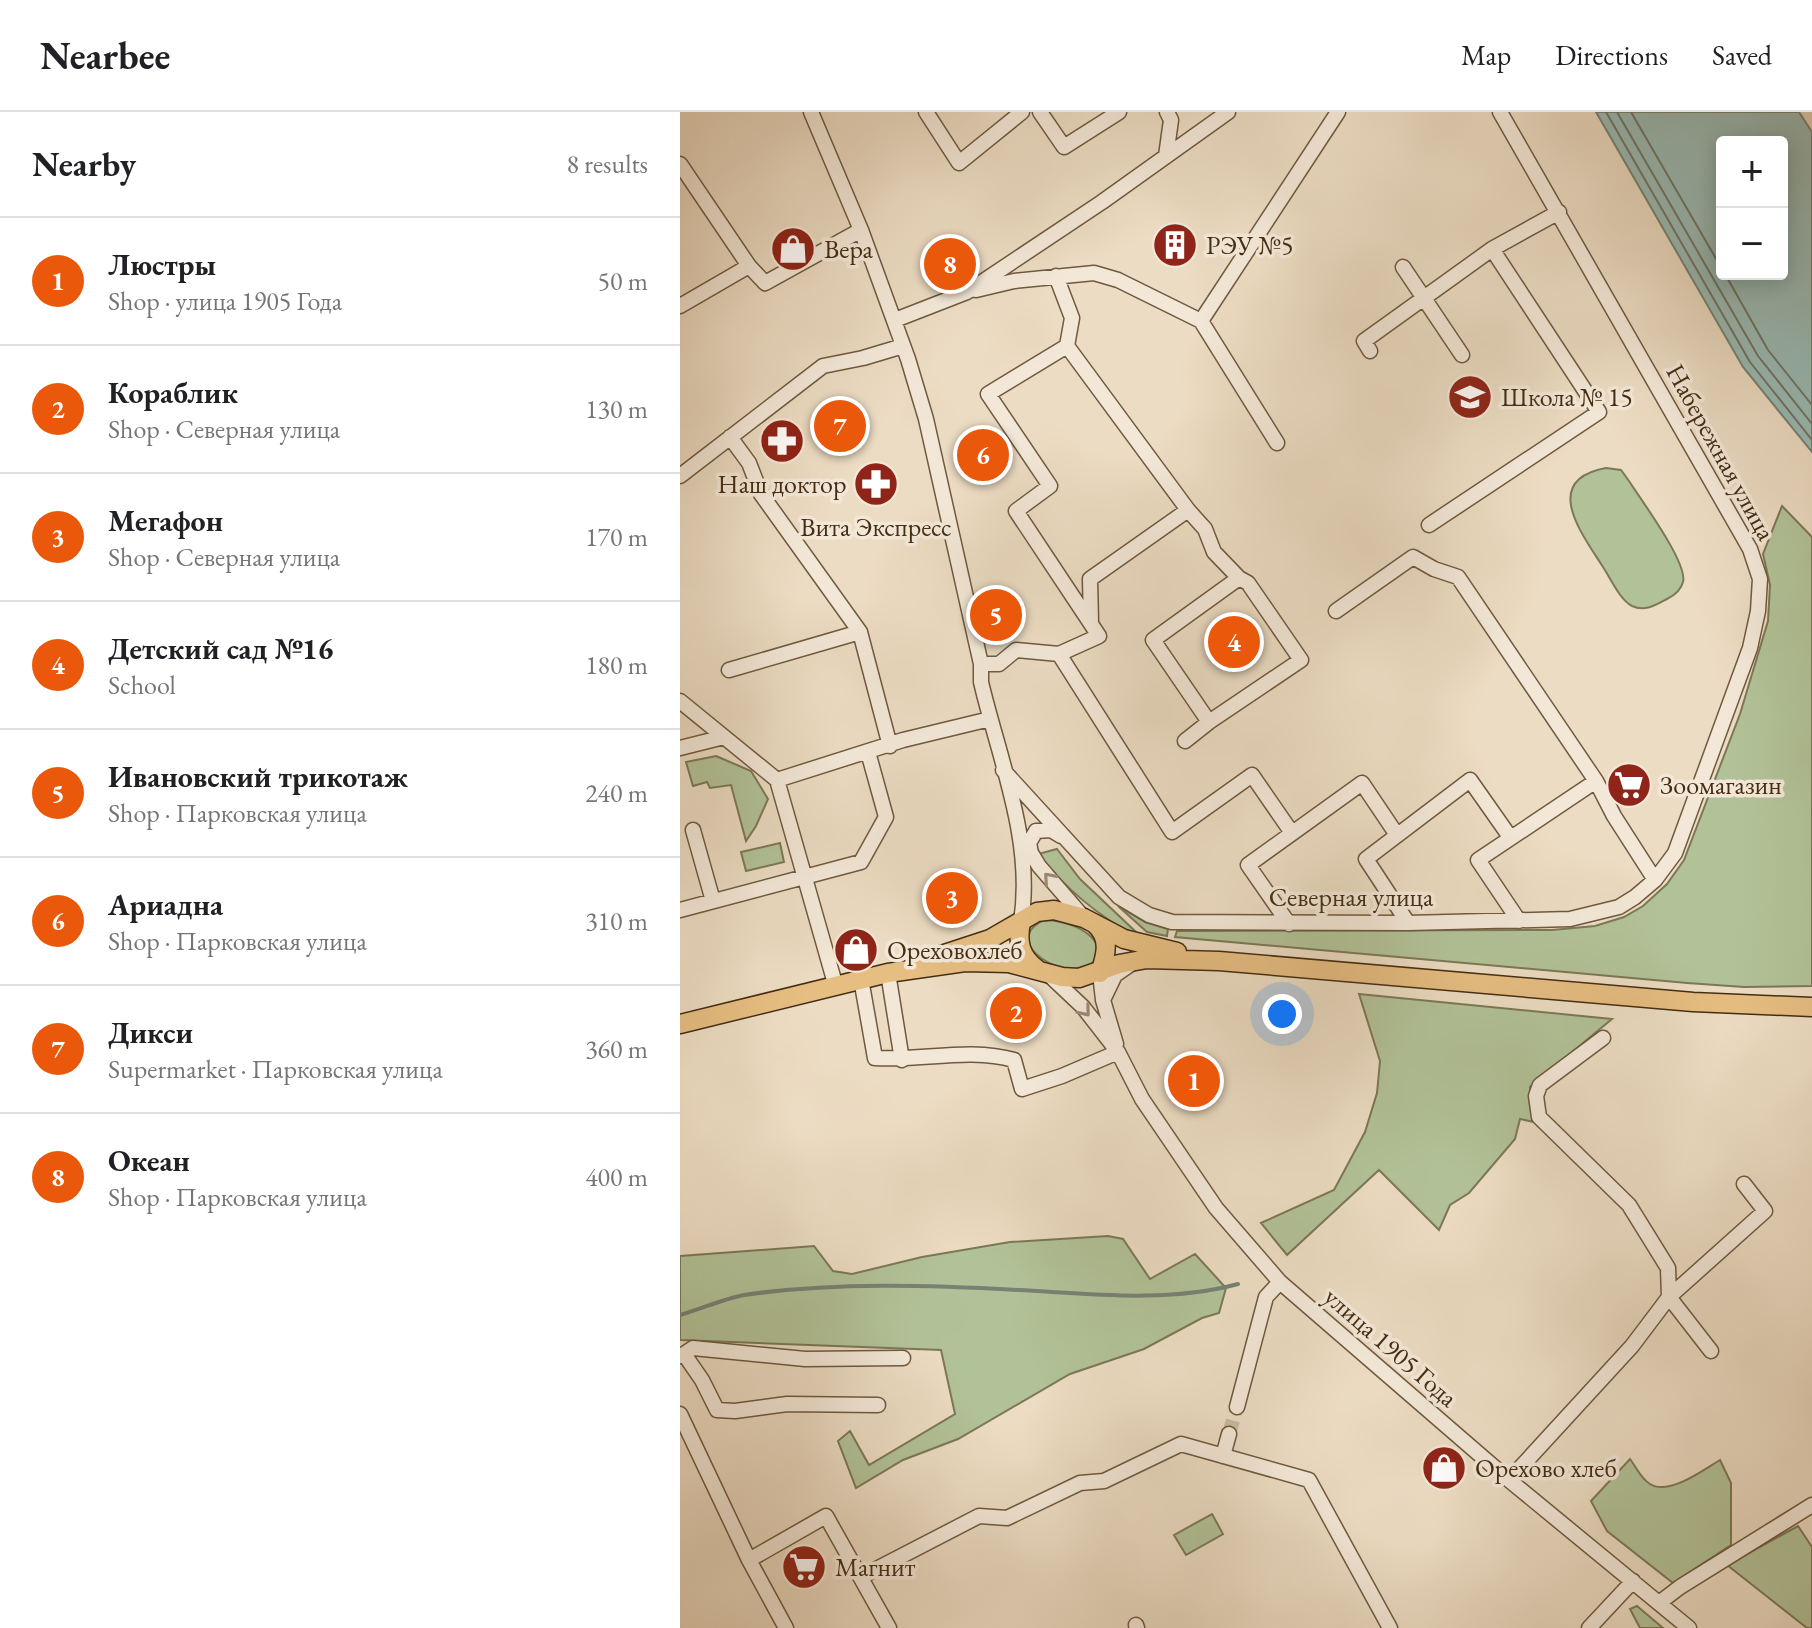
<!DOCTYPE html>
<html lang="en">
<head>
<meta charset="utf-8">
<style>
	:root { --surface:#fff; --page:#f2f2f2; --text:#202124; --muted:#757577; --line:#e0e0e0; --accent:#ea580c }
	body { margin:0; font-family:"EB Garamond",serif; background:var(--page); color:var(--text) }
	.controls { position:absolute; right:24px; top:24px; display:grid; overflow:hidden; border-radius:8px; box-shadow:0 4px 20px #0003 }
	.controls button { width:72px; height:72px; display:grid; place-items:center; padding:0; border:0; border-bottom:2px solid var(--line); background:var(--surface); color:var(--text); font:40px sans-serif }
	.you { position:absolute; left:602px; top:902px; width:28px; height:28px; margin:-20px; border:6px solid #fff; border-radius:50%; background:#1a73e8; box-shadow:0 0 0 12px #1a73e833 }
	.badge { display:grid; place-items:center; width:52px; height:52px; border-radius:50%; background:var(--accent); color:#fff; font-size:26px; font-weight:700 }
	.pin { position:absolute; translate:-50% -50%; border:4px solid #fff; box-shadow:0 2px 8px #0006 }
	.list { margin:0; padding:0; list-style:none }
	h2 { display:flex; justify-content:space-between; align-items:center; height:104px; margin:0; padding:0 32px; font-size:34px }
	h2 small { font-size:26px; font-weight:400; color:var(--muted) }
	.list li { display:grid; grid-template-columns:52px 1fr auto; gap:24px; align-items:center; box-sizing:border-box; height:128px; padding:0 32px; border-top:2px solid var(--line) }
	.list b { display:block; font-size:30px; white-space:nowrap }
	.list p { margin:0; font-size:26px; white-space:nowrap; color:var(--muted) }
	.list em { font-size:26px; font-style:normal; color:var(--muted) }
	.map { position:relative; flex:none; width:1132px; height:1516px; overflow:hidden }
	header { display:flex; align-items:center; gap:48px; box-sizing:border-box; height:112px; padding:0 40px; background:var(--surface); border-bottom:2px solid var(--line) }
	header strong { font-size:38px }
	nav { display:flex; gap:44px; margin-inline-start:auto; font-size:28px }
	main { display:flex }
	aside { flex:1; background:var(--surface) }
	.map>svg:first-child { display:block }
</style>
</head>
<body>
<header>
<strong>Nearbee</strong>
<nav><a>Map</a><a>Directions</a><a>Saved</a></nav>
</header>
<main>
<aside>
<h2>Nearby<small>8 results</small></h2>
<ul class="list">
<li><span class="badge">1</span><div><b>Люстры</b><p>Shop · улица 1905 Года</p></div><em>50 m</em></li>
<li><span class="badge">2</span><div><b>Кораблик</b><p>Shop · Северная улица</p></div><em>130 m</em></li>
<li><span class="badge">3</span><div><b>Мегафон</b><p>Shop · Северная улица</p></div><em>170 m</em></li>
<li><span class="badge">4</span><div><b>Детский сад №16</b><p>School</p></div><em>180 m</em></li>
<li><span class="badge">5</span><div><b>Ивановский трикотаж</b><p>Shop · Парковская улица</p></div><em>240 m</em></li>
<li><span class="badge">6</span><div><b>Ариадна</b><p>Shop · Парковская улица</p></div><em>310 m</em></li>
<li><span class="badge">7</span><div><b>Дикси</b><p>Supermarket · Парковская улица</p></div><em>360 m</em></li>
<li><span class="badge">8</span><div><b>Океан</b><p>Shop · Парковская улица</p></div><em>400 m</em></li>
</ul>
</aside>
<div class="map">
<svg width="1132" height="1516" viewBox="0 0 1132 1516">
	<rect width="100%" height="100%" fill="#ecdcc3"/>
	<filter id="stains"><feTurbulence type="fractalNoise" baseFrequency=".0025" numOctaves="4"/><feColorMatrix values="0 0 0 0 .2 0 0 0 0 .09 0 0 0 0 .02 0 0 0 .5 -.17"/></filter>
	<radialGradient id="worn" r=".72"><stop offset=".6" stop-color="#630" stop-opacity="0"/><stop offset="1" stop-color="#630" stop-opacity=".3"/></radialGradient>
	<path fill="#b2c298" stroke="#7c7856" stroke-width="2" d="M926,356L941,358L949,369C961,388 1008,451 1003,470C1001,478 993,484 987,487C976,493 965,500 952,494C940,488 931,467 923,455C902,422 860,368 926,356Z
		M1102,394L1132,425V874L1064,875L1007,871L495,825L497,819L872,818L915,814L944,805L963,794L987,772L1004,748L1060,602L1088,509L1090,473L1083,442Z
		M36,644L71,659L88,687L76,714L66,729L51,673L30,676L27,670L13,674L6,650Z
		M100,731L104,750L66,759L61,740Z
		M377,737L400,767L456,820V824C418,804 385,776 358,742Z
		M438,794L465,810L488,817L487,824L467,820Z
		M364,808C383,808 412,817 418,836L415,849C388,875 317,830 364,808Z
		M679,882L932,907L850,975L854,1010L840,1007L835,1027L789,1081L770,1093L759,1118L699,1058L607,1143L581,1111L654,1078L685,1020L697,981L700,949Z
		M428,1124L443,1127L470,1167L515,1142L546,1176L539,1201L522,1206L464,1237L390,1262L278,1327L223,1348L176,1376L158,1329L170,1319L189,1353L275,1302L261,1238L0,1228V1144L134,1134L153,1159L172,1162L242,1145L330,1130Z
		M950,1347C956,1355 961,1367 970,1372C989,1384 1023,1358 1040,1348L1051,1371V1433L993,1471L927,1419L911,1389Z
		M532,1402L543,1422L506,1443L494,1423Z
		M1118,1414L1132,1435V1516H1127L1047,1453Z
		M957,1494L983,1516H960L950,1497Z"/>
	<path fill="#99bbb6" stroke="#778275" stroke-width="2" fill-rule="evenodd" d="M916,0H1119L1132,20V340L1063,255ZM1042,30H1102V162H1042Z"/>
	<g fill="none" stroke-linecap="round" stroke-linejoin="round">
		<path stroke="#6f7464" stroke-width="2" d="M926,0L1070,250L1132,328
			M937,0L1078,244L1132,312
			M951,0L1042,157
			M1045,162L1088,238L1132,293"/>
		<path stroke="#778275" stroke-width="4" d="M0,1203C21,1197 43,1187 64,1183C154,1170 249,1173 339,1178C412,1182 487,1191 558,1172"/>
		<path stroke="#cbb9a0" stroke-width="14" stroke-dasharray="14 7" stroke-linecap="butt" d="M549,1322L557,1295"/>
		<g stroke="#6f593f" stroke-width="17">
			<path id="minor" d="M131,0L181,118L228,247L246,307L301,552V570C319,647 354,729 341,810
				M246,0L279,51L342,0
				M360,0L384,35L439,0
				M486,44L491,8L487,0
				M0,52L69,154L85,171L181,118
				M723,155L782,243
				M376,164L392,206L387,234L308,282L370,374L336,399L419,524L379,542
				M296,178L334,169L414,161L438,168L521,209L597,331
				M0,194L69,154
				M215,208L287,180L422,90L548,0
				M521,209L658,0
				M387,234L508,398L525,417L534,440L559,466L473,528L529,610L621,548L568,471L559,466
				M690,239L684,229L812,137L879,100
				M50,325L69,351L81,382L180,520L210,634
				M0,364L143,254L183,246L223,234
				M749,413L919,300L812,137
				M656,499L733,445L754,457L778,465L916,669
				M411,510L410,467L508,398
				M301,552H319L336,538L379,542L492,720L572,663L612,721
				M49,558L180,520
				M0,589L97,668L156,875
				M505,629L529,610
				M0,636L44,625
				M323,658L439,785L469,803L492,810L728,811L890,807L939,795L955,785L975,768L995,741L1070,536L1078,499L1080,467L1070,437L820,0
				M97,668L223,628L310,607
				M13,718L33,789
				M344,729L359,754L404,806
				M351,741L349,731L356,719L371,718L381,724
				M0,798L181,750L206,705L188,640
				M839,809L798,748L916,669L934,704L975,768
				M728,811L686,747L790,668L830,725
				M609,812L568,753L682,671L717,723
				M208,861L222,948
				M420,861L423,888L436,932
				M368,862L403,895L438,940L462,987L536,1096L600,1170L829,1368L1009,1516
				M181,867L195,946C241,949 290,935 334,948L342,977L382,964L438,940
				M423,888L435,863L451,852
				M923,926L860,973L856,984L859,1005L949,1093L988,1156L989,1185L1031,1239
				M4,1242L13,1236L125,1247L223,1246
				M0,1244L4,1242L22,1268L37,1298L55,1299L107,1292L198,1293
				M557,1295L586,1185L600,1170
				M0,1302L69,1448L106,1516
				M543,1344L549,1322
				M829,1368L952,1234L989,1185L1085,1099L1064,1072
				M69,1448L146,1404L209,1516
				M181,1465L299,1404L327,1406L400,1371L424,1369L501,1332L629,1368L710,1516
				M979,1491L1000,1475L1132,1393
				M456,1513L457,1516
				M909,1516L953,1469"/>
		</g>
		<g stroke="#452d13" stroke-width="21">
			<path id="major" d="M341,810C337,830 340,845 357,857
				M415,812C431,826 426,843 420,861
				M246,848L310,827L357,800L374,798L404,806L444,827L497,840
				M0,912L208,861L285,850L329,851L382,865L399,866L439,852L467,847L539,849L1013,890L1132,895"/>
		</g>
		<use href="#minor" stroke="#f3e8d8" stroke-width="14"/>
		<use href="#major" stroke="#e6be82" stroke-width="18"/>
	</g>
	<defs><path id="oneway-chevron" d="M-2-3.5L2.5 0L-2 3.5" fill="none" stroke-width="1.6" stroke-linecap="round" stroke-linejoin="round" transform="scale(2)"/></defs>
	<g stroke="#9c8a76">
		<use href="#oneway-chevron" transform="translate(369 766) rotate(-131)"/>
		<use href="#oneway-chevron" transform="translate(405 899) rotate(51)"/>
	</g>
	<defs>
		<g id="building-disc" transform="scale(2.3)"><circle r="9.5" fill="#8f2418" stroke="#f3e8d8"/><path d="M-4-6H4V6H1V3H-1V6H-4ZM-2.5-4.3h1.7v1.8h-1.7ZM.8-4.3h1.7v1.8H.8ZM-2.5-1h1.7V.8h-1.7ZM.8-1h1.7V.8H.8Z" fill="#fff"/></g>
		<g id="shop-disc" transform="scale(2.3)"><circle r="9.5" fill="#8f2418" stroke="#f3e8d8"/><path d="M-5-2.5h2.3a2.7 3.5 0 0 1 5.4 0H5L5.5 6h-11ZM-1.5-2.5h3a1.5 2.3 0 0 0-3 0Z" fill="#fff"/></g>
		<g id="school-disc" transform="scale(2.3)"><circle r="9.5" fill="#8f2418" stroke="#f3e8d8"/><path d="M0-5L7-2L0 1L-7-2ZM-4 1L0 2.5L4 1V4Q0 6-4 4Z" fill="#fff"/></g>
		<g id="pharmacy-disc" transform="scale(2.3)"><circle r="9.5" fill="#8f2418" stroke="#f3e8d8"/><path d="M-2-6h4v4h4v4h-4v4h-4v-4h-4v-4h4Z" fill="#fff"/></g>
		<g id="supermarket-disc" transform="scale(2.3)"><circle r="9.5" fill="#8f2418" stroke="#f3e8d8"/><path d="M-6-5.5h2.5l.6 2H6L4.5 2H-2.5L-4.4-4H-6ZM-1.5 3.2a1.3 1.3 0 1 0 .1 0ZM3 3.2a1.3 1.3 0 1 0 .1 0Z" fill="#fff"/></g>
	</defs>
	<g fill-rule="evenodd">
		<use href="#building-disc" x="495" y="133"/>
		<use href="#shop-disc" x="113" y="137"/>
		<use href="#school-disc" x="790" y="285"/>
		<use href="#pharmacy-disc" x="102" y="329"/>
		<use href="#pharmacy-disc" x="196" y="372"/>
		<use href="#supermarket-disc" x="949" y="673"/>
		<use href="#shop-disc" x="176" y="838"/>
		<use href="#shop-disc" x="764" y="1356"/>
		<use href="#supermarket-disc" x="124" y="1455"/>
	</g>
	<g text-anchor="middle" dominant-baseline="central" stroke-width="7" stroke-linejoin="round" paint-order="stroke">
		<g font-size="26" fill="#452d13" stroke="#f3e8d8" text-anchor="start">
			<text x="526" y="133">РЭУ №5</text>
			<text x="144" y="137">Вера</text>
			<text x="821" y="285">Школа № 15</text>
			<text x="102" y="372" text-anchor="middle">Наш доктор</text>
			<text x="196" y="415" text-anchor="middle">Вита Экспресс</text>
			<text x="980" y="673">Зоомагазин</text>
			<text x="207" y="838">Ореховохлеб</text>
			<text x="795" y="1356">Орехово хлеб</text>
			<text x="155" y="1455">Магнит</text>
		</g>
		<g font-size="26" fill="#452d13" stroke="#f3e8d8">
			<text transform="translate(1041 340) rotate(61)">Набережная улица</text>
			<text x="671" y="785">Северная улица</text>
			<text transform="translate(711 1235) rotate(41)">улица 1905 Года</text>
		</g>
	</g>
	<rect width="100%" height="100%" filter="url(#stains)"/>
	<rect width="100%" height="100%" fill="url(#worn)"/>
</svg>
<div class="controls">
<button>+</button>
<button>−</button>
</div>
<div class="you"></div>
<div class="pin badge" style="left:514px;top:969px">1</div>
<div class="pin badge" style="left:336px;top:901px">2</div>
<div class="pin badge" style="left:272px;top:786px">3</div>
<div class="pin badge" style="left:554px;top:530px">4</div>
<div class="pin badge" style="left:316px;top:503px">5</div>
<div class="pin badge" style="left:303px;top:343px">6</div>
<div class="pin badge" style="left:160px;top:314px">7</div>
<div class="pin badge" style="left:270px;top:152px">8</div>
</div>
</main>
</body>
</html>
